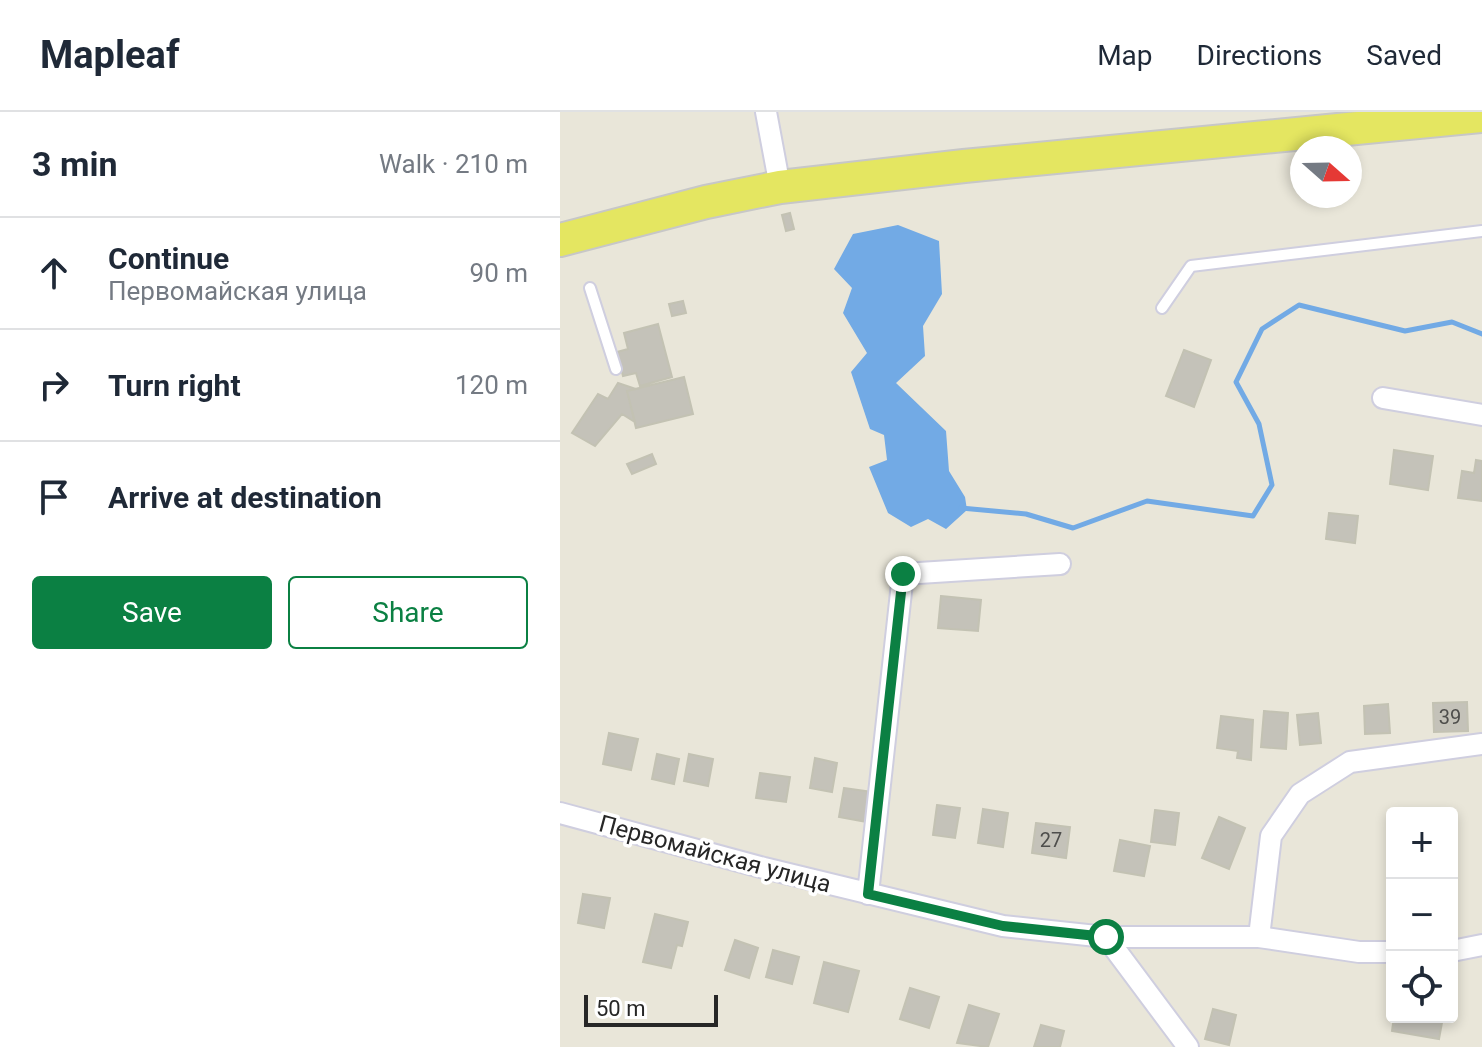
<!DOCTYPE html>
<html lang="en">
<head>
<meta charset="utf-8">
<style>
	:root { --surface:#fff; --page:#f6f6f7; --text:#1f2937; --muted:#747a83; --line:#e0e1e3; --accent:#0b8043 }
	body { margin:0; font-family:Roboto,sans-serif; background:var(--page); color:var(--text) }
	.controls { position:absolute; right:24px; bottom:24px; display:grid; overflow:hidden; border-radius:8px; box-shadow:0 4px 12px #0003 }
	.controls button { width:72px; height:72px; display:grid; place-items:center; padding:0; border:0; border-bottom:2px solid var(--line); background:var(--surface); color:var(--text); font:40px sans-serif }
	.compass { position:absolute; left:730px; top:24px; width:72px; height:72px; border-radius:50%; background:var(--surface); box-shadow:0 4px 12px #0003; rotate:110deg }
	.scale { position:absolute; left:24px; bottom:20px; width:134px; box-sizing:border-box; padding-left:8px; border:4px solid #272727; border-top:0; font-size:22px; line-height:28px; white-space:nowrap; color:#272727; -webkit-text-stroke:6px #fff; paint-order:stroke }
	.stop { position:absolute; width:24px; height:24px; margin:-18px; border:6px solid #0b8043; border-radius:50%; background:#fff }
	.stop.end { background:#0b8043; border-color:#fff; box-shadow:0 2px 8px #0008 }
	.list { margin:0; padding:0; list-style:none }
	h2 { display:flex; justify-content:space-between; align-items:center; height:104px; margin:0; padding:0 32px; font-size:34px }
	h2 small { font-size:26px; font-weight:400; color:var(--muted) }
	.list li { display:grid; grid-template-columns:52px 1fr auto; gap:24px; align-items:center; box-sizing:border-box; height:112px; padding:0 32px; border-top:2px solid var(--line) }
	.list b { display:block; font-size:30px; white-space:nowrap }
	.list p { margin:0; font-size:26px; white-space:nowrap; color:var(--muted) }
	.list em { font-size:26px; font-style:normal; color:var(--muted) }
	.actions { display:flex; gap:16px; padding:24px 32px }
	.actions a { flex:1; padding:18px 0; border:2px solid var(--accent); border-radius:8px; text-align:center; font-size:28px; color:var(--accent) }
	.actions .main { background:var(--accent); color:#fff }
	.icon { flex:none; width:44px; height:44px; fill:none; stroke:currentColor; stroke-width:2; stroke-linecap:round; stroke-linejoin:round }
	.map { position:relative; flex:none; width:922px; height:935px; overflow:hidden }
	header { display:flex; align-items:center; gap:48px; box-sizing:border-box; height:112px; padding:0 40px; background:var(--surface); border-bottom:2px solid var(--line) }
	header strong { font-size:38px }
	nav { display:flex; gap:44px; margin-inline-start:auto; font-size:28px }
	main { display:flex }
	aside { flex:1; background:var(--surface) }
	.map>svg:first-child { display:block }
</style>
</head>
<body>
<header>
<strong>Mapleaf</strong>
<nav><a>Map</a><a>Directions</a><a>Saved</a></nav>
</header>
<main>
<aside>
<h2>3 min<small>Walk · 210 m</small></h2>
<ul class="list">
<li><svg class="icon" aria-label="ahead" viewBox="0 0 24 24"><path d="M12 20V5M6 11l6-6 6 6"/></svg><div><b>Continue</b><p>Первомайская улица</p></div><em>90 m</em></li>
<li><svg class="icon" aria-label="right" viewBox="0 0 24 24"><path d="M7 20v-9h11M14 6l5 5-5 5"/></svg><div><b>Turn right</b></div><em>120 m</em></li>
<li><svg class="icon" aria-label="arrive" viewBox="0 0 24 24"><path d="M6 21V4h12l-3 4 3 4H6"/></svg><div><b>Arrive at destination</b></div></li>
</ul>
<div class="actions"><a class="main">Save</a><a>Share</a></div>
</aside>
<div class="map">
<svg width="922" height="935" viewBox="0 0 922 935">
	<rect width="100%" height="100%" fill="#e9e6d9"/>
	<path fill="#72aae5" d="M338,113L379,129L382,182L363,214L365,244L336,271L386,319L389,359L405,385L407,398L386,417L368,407L351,415L328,401L309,355L327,348L324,323L310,317L291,260L307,241L283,201L292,176L274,157L293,122Z"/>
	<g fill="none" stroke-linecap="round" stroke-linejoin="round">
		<path stroke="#72aae5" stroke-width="5" d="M401,396L466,402L513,416L587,389L693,404L712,373L699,312L676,270L702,217L739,193L845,219L892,210L922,222"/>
	</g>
	<path fill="#c4c2b9" stroke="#c3c2b3" stroke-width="2" d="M230,101L234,117L226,119L222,103Z
		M123,189L126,201L112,204L109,192Z
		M98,212L112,265L80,274L76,261L63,264L57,240L68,237L64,221Z
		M624,238L651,248L634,295L606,284Z
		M124,265L133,302L76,316L67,279Z
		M58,271L76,277L67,279L75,310L62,302L35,334L12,321L38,282L48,287Z
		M834,338L873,344L868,378L830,372Z
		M92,342L96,352L72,362L67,352Z
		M916,348L922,349V389L898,386L902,359L914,361Z
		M769,401L798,404L795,431L766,427Z
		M381,484L421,488L418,519L378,516Z
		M907,590L908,619L874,620L873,591Z
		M828,592L830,621L805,622L804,594Z
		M704,599L728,601L726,637L701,635Z
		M758,601L761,631L740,633L737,603Z
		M661,604L693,608L691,648L677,646L678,639L657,636Z
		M49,621L78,627L71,658L43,652Z
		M97,642L119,647L114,672L92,667Z
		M129,642L153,647L148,674L124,669Z
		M255,646L277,651L272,680L250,676Z
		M200,661L230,665L226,690L196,686Z
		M284,676L313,680L307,710L279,705Z
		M377,693L400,696L395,726L373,723Z
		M423,697L448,701L443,735L418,731Z
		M595,698L619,701L615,733L591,730Z
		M659,705L685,716L669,757L642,746Z
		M476,711L510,715L506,746L472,741Z
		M560,728L590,734L584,764L554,759Z
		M23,782L50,786L44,816L18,811Z
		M95,802L128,810L122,834L117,833L111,856L83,850Z
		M175,828L198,836L189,866L165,858Z
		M213,838L239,845L232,872L206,865Z
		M264,850L299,859L288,900L254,891Z
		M350,876L379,885L369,916L340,907Z
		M409,893L439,902L428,935L397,931Z
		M653,897L676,903L669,933L645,927Z
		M834,905H883L879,927L832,919Z
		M481,913L504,919L500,935H474Z"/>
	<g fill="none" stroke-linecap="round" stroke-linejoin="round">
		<g stroke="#cfcedf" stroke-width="14">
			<path id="service" d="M30,176L56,257
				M602,196L631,154L922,119"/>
		</g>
		<g stroke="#cfcedf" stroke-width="24">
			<path id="minor" d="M206,0L220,75
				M823,286L922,303
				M0,701L204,756L443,814L546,825H699L799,840H832
				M308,782L343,462L500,452
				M546,825L628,935
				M699,825L711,724L740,682L790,650L922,632
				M892,839L922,833"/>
		</g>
		<g stroke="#c7c7c7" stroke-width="36">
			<path id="primary" d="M0,128L146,90L220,75L404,54L922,4"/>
		</g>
		<use href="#service" stroke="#fff" stroke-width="10"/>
		<use href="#minor" stroke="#fff" stroke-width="20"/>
		<use href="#primary" stroke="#e4e661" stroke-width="32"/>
	</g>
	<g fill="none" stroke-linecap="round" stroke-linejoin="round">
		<path stroke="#0b8043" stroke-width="10" d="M343,462L308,782L443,814L546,825"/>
	</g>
	<g text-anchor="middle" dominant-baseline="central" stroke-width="7" stroke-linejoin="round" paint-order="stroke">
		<g font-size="20" fill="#4e4e4c">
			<text x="890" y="605">39</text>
			<text x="491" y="728">27</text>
		</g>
		<g font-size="24" fill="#272727" stroke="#fff">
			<text transform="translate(155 742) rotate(15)">Первомайская улица</text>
		</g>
	</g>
</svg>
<div class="controls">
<button>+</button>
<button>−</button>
<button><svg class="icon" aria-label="locate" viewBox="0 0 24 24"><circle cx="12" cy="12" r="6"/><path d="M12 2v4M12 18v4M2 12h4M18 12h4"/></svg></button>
</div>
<svg class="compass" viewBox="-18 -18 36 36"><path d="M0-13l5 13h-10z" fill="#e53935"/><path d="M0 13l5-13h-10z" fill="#747a83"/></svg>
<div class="scale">50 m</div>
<div class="stop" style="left:546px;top:825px"></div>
<div class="stop end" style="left:343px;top:462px"></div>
</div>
</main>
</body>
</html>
